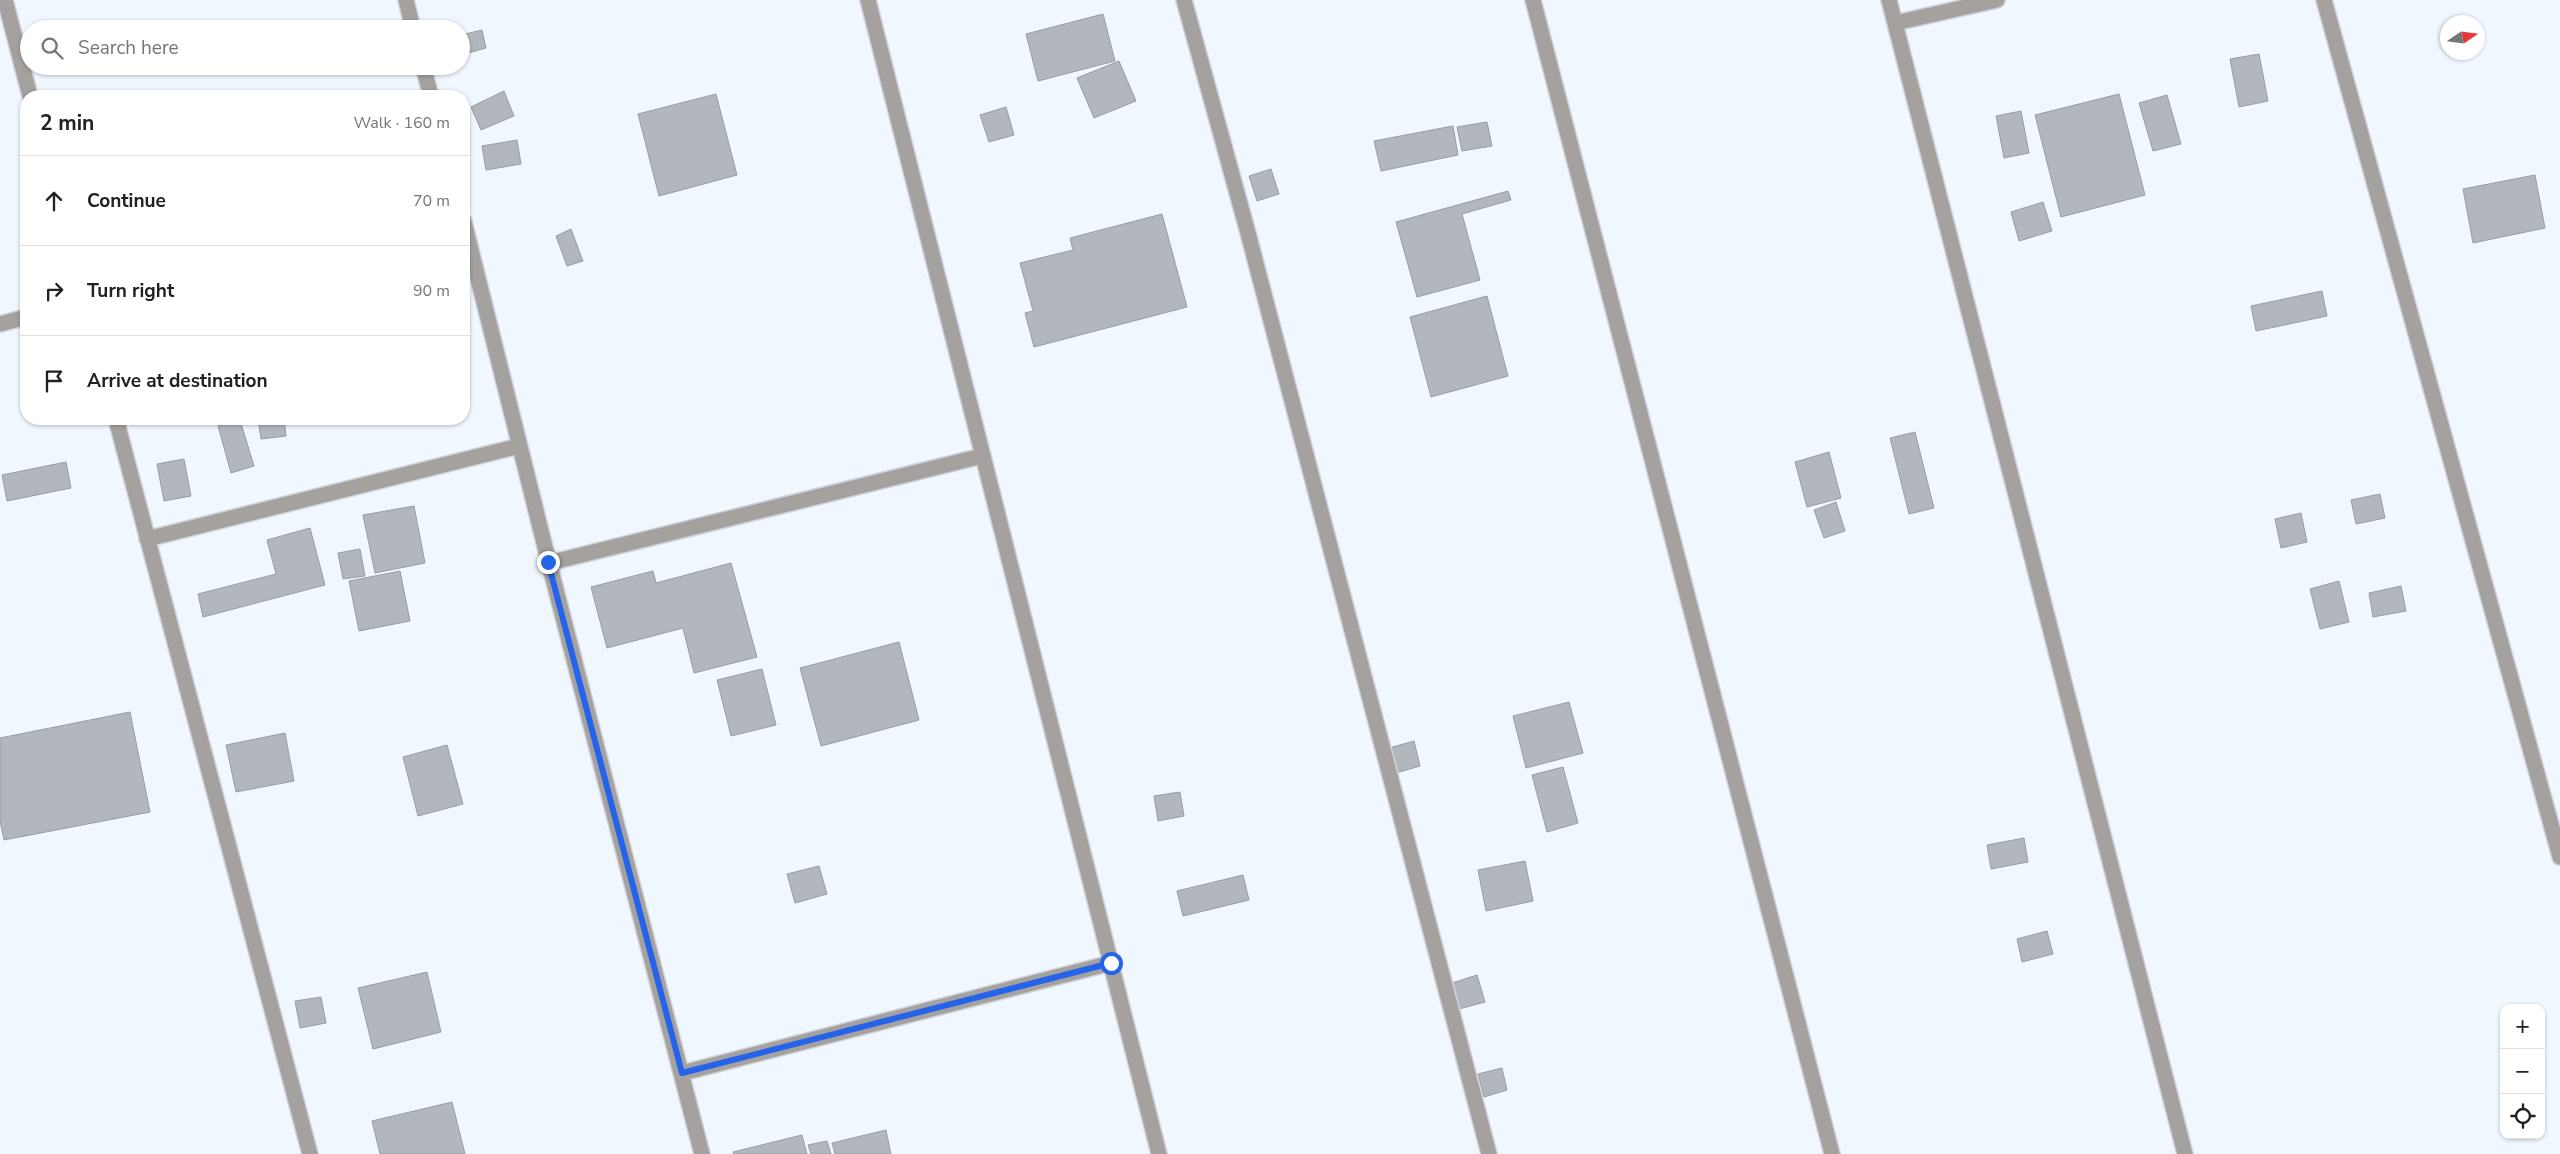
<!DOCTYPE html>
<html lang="en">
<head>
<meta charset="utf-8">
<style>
	:root { --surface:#fff; --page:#f2f2f2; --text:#202124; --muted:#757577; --line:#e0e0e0 }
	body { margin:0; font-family:"Nunito Sans",sans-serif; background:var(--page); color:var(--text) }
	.controls { position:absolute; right:15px; bottom:15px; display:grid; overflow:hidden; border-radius:10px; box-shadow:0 1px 4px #0004 }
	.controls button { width:45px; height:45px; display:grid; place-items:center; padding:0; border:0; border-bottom:1px solid var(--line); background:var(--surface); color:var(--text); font:25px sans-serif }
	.compass { position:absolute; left:2440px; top:15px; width:45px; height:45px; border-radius:50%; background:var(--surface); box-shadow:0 1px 4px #0004; rotate:77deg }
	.stop { position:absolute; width:15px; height:15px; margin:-11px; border:4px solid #2563eb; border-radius:50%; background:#fff }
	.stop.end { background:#2563eb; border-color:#fff; box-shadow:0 1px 5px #0008 }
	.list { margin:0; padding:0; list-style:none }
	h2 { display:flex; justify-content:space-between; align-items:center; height:65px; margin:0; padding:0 20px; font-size:21px }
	h2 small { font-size:16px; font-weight:400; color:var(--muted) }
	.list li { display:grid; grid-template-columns:32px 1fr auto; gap:15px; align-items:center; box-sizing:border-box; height:90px; padding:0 20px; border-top:1px solid var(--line) }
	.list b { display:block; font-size:19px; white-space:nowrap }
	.list em { font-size:16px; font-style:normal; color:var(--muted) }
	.icon { flex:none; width:28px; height:28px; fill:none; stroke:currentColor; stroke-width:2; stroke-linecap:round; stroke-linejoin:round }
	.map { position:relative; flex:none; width:2560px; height:1154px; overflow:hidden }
	.search { position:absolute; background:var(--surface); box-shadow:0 1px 4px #0004; left:20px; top:20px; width:450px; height:55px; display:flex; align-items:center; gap:12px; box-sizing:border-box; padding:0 18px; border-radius:28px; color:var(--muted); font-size:19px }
	.panel { position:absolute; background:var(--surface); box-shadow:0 1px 4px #0004; left:20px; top:90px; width:450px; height:335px; border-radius:20px }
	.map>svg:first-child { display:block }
</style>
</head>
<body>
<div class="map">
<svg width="2560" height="1154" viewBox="0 0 2560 1154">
	<rect width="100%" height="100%" fill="#f1f7fe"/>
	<path fill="#b2b7be" stroke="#989da4" d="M1103,14L1115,61L1038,81L1026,34Z
		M482,30L486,48L461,55V35Z
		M2259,54L2268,101L2239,107L2230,59Z
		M1119,61L1136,101L1094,118L1077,78Z
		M504,91L514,116L481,130L471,107Z
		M716,94L737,175L659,196L638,114Z
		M2119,94L2145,195L2061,217L2035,115Z
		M2167,95L2181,144L2153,151L2139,103Z
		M1006,107L1014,135L989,142L980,115Z
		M2021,111L2029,153L2004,158L1996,116Z
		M1487,122L1492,146L1462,151L1457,127Z
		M1453,126L1458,155L1381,171L1374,141Z
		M517,140L521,164L486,170L482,146Z
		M1271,169L1279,194L1257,201L1249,176Z
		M2535,175L2545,228L2473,243L2463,189Z
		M1508,191L1511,200L1462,214L1480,280L1417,297L1396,222Z
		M2043,202L2052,231L2019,241L2011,212Z
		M1162,214L1187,307L1034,347L1025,313L1033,311L1020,263L1073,250L1070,238Z
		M571,229L583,261L567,266L556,236Z
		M2322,291L2327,316L2256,331L2251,306Z
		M1487,296L1508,376L1431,397L1410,317Z
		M258,419H284L286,436L261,439Z
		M240,420L254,466L231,473L218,426Z
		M1915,432L1934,508L1909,514L1890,438Z
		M1829,452L1841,498L1807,507L1795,462Z
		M184,459L191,496L164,501L157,464Z
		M66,462L71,488L7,501L2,475Z
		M2380,494L2385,518L2356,524L2351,500Z
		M1836,502L1845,531L1824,538L1814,510Z
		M414,506L425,563L375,573L363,515Z
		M2301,513L2307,542L2281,548L2275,519Z
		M310,528L325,585L203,617L198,594L276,574L267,540Z
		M360,549L365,576L343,579L338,553Z
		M731,563L757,657L694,673L683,628L607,648L591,587L653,571L656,583Z
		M400,571L410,621L359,631L349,581Z
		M2339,581L2349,622L2320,629L2310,589Z
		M2401,586L2406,611L2373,617L2369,593Z
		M899,642L919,720L821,746L800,668Z
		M762,669L776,725L731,736L717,680Z
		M1569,702L1583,753L1526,768L1513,716Z
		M130,712L150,812L4,840L0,821V738Z
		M285,733L294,781L236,792L226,745Z
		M1414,741L1420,766L1396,773L1389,748Z
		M447,745L463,804L418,816L403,757Z
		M1563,767L1578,823L1547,832L1532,775Z
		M1180,792L1184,816L1158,821L1154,796Z
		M2024,838L2028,862L1991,869L1987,845Z
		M1525,861L1533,901L1486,911L1478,870Z
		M819,866L827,894L795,903L787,874Z
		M1243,875L1249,900L1183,916L1177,891Z
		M2047,931L2053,954L2022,962L2017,939Z
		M427,972L441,1032L373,1049L358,988Z
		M1477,975L1485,1002L1459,1009L1452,983Z
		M321,997L326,1023L300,1028L295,1001Z
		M1502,1068L1507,1090L1484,1097L1478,1074Z
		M452,1102L465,1154H380L372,1121Z
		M886,1130L891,1154H835L832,1143Z
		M802,1135L807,1154H734L733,1152Z
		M827,1141L831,1154H811L808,1145Z"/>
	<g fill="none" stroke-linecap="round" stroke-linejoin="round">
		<g stroke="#cfd4da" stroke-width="18">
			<path id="minor" d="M5,0L30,96
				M406,0L413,29
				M868,0L1159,1154
				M1184,0L1248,233L1489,1154
				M1533,0L1832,1154
				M1889,0L2185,1154
				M2324,0L2560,857
				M1895,23L1997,0
				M423,66L431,96
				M464,222L549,563L702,1154
				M0,324L26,317
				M116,419L310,1154
				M147,539L519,446
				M549,563L982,456
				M682,1073L1111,963"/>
		</g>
		<use href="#minor" stroke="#a4a19f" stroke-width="15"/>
	</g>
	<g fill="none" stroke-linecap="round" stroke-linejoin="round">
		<path stroke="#2563eb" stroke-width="6" d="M548,562L682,1073L1111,963"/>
	</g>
</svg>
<div class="controls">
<button>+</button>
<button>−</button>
<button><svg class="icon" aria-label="locate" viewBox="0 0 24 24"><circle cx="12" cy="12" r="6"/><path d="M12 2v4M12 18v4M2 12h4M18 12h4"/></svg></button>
</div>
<svg class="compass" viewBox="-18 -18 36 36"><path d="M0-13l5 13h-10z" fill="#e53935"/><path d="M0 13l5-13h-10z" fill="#757577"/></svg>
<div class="stop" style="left:1111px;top:963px"></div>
<div class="stop end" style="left:548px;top:562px"></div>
<div class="search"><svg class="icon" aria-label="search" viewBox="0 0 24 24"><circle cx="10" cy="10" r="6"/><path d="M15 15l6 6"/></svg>Search here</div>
<section class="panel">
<h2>2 min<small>Walk · 160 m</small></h2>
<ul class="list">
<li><svg class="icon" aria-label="ahead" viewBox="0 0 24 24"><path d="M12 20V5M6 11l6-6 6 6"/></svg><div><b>Continue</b></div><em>70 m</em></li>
<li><svg class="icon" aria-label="right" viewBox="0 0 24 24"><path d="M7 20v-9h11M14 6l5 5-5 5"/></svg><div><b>Turn right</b></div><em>90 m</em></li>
<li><svg class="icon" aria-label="arrive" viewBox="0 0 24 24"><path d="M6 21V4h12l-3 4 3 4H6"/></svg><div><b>Arrive at destination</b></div></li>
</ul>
</section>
</div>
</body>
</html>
